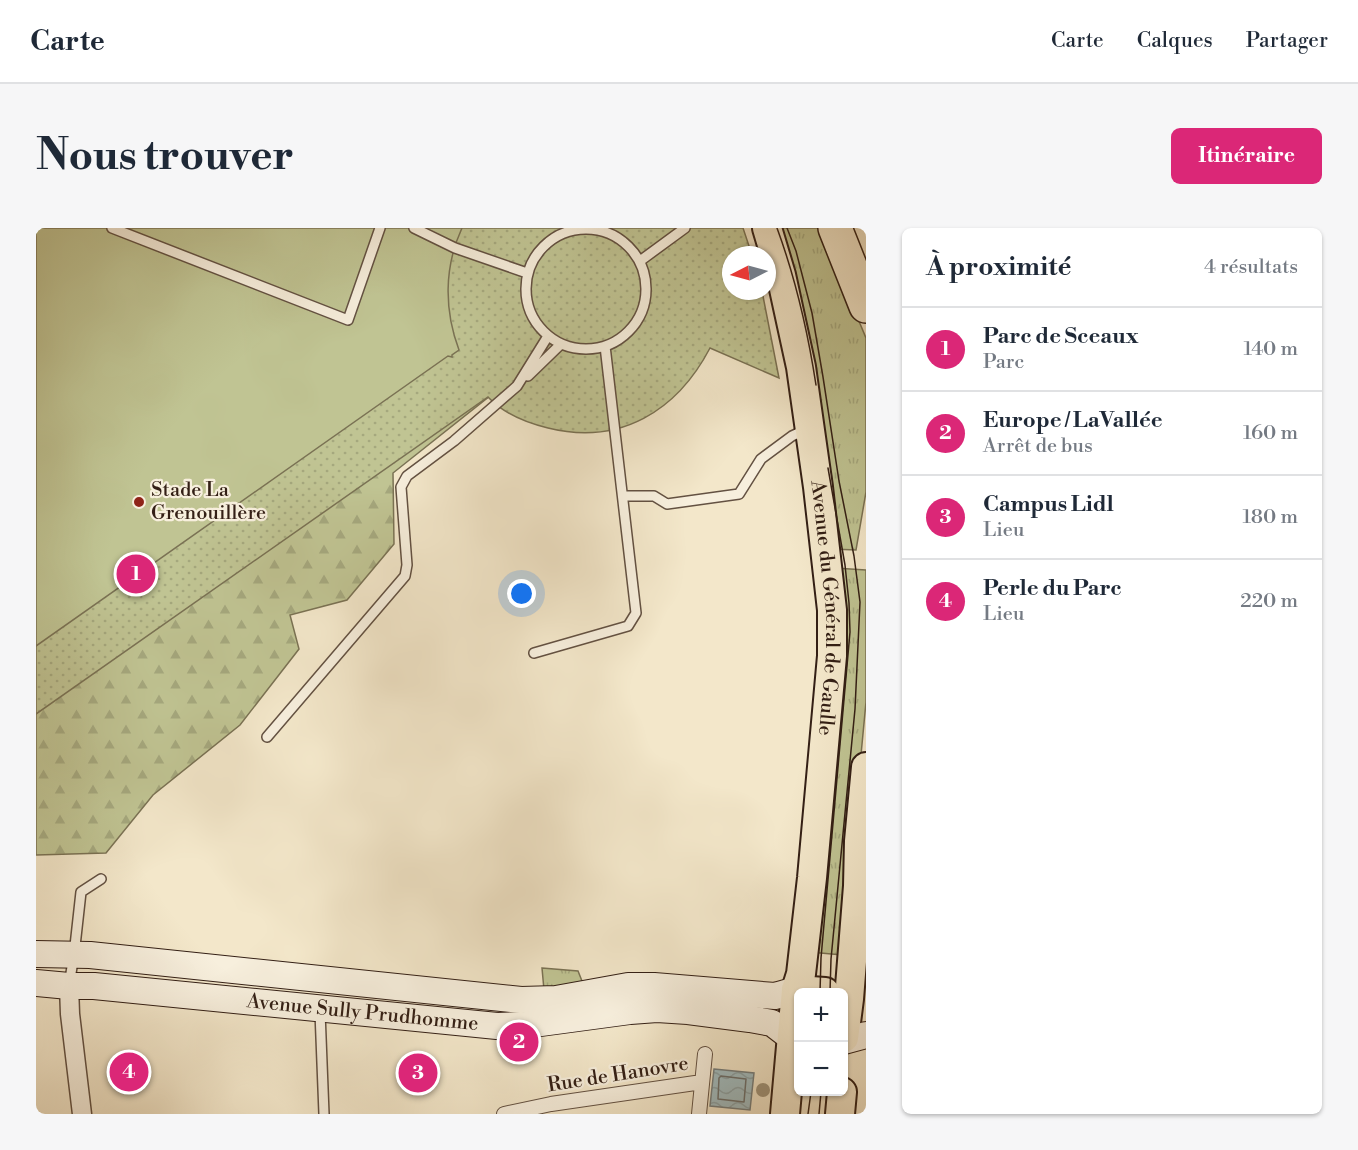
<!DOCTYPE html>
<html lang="fr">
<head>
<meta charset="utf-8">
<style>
	:root { --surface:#fff; --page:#f6f6f7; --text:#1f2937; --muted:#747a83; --line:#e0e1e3; --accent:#db2777 }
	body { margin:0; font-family:"Libre Bodoni",serif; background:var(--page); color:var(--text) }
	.controls { position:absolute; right:18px; bottom:18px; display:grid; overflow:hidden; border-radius:9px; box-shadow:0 2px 4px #0004 }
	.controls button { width:54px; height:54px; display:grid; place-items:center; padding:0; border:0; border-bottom:2px solid var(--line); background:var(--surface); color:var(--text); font:30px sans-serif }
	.compass { position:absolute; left:686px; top:18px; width:54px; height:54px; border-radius:50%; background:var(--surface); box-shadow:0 2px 4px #0004; rotate:264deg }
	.you { position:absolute; left:486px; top:366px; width:21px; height:21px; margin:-15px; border:4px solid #fff; border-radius:50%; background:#1a73e8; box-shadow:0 0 0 9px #1a73e833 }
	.badge { display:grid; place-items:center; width:39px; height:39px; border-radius:50%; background:var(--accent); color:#fff; font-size:20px; font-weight:700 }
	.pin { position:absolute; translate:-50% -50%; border:3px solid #fff; box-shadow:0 2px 6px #0006 }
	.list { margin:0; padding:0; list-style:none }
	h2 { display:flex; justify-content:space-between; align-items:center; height:78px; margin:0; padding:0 24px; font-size:26px }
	h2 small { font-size:20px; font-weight:400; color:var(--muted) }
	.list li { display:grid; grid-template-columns:39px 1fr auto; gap:18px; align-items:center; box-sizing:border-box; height:84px; padding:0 24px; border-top:2px solid var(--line) }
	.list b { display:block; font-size:22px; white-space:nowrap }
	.list p { margin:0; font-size:20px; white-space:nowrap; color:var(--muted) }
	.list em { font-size:20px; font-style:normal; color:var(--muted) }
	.map { position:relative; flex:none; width:830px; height:886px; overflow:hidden; border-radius:9px }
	header { display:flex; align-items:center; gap:36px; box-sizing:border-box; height:84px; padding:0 30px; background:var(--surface); border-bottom:2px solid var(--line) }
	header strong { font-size:28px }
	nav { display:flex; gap:33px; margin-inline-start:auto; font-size:21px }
	.intro { display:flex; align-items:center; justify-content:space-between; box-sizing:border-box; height:144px; padding:0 36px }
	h1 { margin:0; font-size:42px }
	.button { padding:15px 27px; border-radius:9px; background:var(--accent); color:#fff; font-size:21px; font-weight:700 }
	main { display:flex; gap:36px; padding:0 36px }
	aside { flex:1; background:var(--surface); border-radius:9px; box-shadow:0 2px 4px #0004 }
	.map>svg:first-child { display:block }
</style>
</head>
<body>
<header>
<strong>Carte</strong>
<nav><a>Carte</a><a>Calques</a><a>Partager</a></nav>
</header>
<div class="intro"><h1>Nous trouver</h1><a class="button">Itinéraire</a></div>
<main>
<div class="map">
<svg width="830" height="886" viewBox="0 0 830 886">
	<defs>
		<pattern id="grass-tufts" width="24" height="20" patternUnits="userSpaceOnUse" patternTransform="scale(1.5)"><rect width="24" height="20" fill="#c0c493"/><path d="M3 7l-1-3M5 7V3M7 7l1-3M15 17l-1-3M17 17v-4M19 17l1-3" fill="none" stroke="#a5a87e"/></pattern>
		<pattern id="forest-firs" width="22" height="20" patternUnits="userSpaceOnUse" patternTransform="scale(1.5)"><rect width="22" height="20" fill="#c0c493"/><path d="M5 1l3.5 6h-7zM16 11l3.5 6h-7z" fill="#a5a87e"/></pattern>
		<pattern id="park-dots" width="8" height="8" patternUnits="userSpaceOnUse" patternTransform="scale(1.5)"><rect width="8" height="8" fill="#c0c493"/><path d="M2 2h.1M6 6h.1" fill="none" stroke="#a5a87e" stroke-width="1.8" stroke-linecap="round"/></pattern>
		<pattern id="water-waves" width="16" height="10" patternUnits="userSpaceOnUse" patternTransform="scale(1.5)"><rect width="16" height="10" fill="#a1bdc2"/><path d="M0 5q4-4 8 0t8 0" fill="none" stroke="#8ba2a6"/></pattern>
	</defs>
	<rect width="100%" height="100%" fill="#f3e7ca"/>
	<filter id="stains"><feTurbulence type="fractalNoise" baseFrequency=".00333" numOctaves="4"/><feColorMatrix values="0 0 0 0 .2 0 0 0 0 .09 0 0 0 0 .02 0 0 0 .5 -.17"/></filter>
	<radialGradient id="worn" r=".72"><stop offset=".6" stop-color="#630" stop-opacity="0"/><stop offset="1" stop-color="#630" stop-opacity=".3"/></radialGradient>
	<path fill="url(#grass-tufts)" stroke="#7a7254" stroke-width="1.5" d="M736,0H784L830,110V264L820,322L796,321Z
		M799,340L830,342V474L806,727L774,724Z
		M506,740L542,743L548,758L508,762Z"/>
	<path fill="url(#forest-firs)" stroke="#7a7254" stroke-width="1.5" d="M489,140L357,245L358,316L311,372L254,387L263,421L204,497L117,567L70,625L0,627V351Z"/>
	<path fill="url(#park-dots)" stroke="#7a7254" stroke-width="1.5" d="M0,0H707L716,27H695V63H726L743,150L674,120C641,183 584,218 512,200C491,195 467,185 452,169L0,486Z"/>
	<path fill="#c0c493" stroke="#7a7254" stroke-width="1.5" d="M0,0H426C408,39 408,82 423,122L416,127V129L412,128L0,418Z"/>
	<path fill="url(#water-waves)" stroke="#757e7d" stroke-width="1.5" d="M678,841L718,845L714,882L674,878Z"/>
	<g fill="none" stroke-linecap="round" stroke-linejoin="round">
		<path stroke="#6a6e6c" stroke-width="1.5" d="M685,848L710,851L708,874L682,871L683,850Z"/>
		<g stroke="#635142" stroke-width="12">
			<path id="service" d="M76,0L312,92L344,0
				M378,0L419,20L491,45
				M490 61a60 60 0 1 1 120 0a60 60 0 1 1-120 0Z
				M604,33L649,0
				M492,148L525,116
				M587,268H618L631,276L703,266L725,231L756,208L771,201
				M498,425L592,398L600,385L569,118
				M231,509L369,348L371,337L365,259L371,248L418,213L481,158L512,108
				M33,757L38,727L45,664L65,651
				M284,784L288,886"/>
		</g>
		<g stroke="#635142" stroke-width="16">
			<path id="pedestrian" d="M468,886L515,876L666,854
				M663,886L669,826"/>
		</g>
		<g stroke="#635142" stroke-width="21">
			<path id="minor" d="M33,758L34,786L46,886"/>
		</g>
		<g stroke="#331f15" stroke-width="28">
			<g id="secondary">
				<path d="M0,726L54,727L485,772L520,771L592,758H618L739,768L760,762"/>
				<path id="s1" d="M0,755L33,758H58L461,798L490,797L594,783L621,781L652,783L714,791L736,795L757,811"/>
				<path d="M808,813L830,807"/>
			</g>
		</g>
		<g stroke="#331f15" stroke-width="32">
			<g id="primary">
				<path id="s2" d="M731,0L745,47L765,139L782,259L796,382V428L776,650L765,746L760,762L749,886"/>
				<path d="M760,762L789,764"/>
				<path d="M808,810L813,771L822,658L823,613L830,539"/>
				<path d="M804,886L806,864"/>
			</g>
		</g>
		<g stroke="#331f15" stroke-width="36">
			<path id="motorway" d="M799,0L830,78"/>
		</g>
		<use href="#service" stroke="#f7efdd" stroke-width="9"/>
		<use href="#pedestrian" stroke="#f7efdd" stroke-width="14"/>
		<use href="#minor" stroke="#f7efdd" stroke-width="18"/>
		<use href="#secondary" stroke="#f7efdd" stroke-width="26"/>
		<use href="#primary" stroke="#f3e7ca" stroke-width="28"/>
		<use href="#motorway" stroke="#f3e7ca" stroke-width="33"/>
		<path stroke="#331f15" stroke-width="1.5" d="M741,0C759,49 772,105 780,157
			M751,0L760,23L776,85L787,149L803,253L818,328L824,374L819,481L795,731L794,764
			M784,764L785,730L814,404L813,375L809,337L792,240
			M772,886L775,864
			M783,886L785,864"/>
	</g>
	<circle fill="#a0947b" cx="727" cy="862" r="7"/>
	<circle fill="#8f2418" stroke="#f7efdd" stroke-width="2" cx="103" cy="274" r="6"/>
	<g text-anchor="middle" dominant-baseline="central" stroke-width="4.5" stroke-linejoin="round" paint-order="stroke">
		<g font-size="20" fill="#331f15" stroke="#f7efdd" text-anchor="start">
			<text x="115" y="262">Stade La<tspan x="115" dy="23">Grenouillère</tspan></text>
		</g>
		<g font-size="20" fill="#331f15" stroke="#f7efdd">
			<text stroke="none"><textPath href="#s2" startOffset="386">Avenue du Général de Gaulle</textPath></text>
			<text stroke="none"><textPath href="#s1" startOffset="328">Avenue Sully Prudhomme</textPath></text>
			<text transform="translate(582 847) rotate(-9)">Rue de Hanovre</text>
		</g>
	</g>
	<rect width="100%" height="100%" filter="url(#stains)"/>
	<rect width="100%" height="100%" fill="url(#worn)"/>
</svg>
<div class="controls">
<button>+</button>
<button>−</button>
</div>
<svg class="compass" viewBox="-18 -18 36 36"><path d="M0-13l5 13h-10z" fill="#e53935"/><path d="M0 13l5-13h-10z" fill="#747a83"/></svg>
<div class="you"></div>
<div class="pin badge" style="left:100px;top:346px">1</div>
<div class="pin badge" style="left:483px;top:814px">2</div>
<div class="pin badge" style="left:382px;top:845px">3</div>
<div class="pin badge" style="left:93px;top:844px">4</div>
</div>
<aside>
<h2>À proximité<small>4 résultats</small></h2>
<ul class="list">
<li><span class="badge">1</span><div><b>Parc de Sceaux</b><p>Parc</p></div><em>140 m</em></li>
<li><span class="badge">2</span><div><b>Europe / LaVallée</b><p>Arrêt de bus</p></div><em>160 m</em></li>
<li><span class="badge">3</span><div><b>Campus Lidl</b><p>Lieu</p></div><em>180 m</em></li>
<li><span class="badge">4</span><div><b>Perle du Parc</b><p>Lieu</p></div><em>220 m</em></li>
</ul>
</aside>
</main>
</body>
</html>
